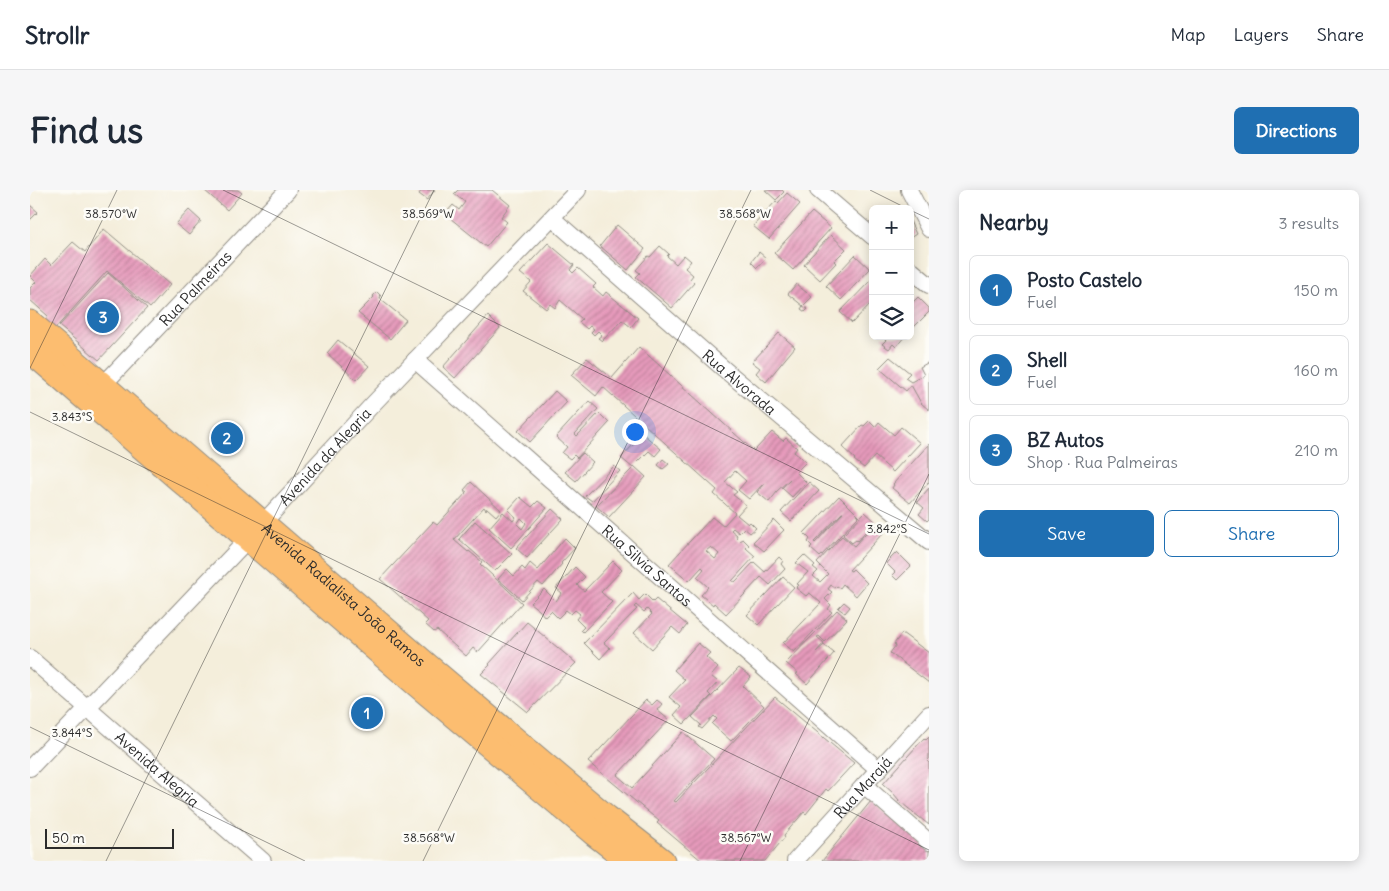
<!DOCTYPE html>
<html lang="en">
<head>
<meta charset="utf-8">
<style>
	:root { --surface:#fff; --page:#f6f6f7; --text:#1f2937; --muted:#747a83; --line:#e0e1e3; --accent:#1f6fb2 }
	body { margin:0; font-family:Delius,sans-serif; background:var(--page); color:var(--text) }
	.controls { position:absolute; right:15px; top:15px; display:grid; overflow:hidden; border-radius:8px; box-shadow:0 2px 12px #0003 }
	.controls button { width:45px; height:45px; display:grid; place-items:center; padding:0; border:0; border-bottom:1px solid var(--line); background:var(--surface); color:var(--text); font:25px sans-serif }
	.scale { position:absolute; left:15px; bottom:12px; width:129px; box-sizing:border-box; padding-left:5px; border:2px solid #2b2b2b; border-top:0; font-size:14px; line-height:18px; white-space:nowrap; color:#2b2b2b; -webkit-text-stroke:4px #fdfcf7; paint-order:stroke }
	.you { position:absolute; left:604px; top:241px; width:18px; height:18px; margin:-12px; border:4px solid #fff; border-radius:50%; background:#1a73e8; box-shadow:0 0 0 8px #1a73e833 }
	.badge { display:grid; place-items:center; width:32px; height:32px; border-radius:50%; background:var(--accent); color:#fff; font-size:16px; font-weight:700 }
	.pin { position:absolute; translate:-50% -50%; border:2px solid #fff; box-shadow:0 1px 5px #0006 }
	.list { margin:0; padding:0; list-style:none }
	h2 { display:flex; justify-content:space-between; align-items:center; height:65px; margin:0; padding:0 20px; font-size:21px }
	h2 small { font-size:16px; font-weight:400; color:var(--muted) }
	.list li { display:grid; grid-template-columns:32px 1fr auto; gap:15px; align-items:center; box-sizing:border-box; height:70px; margin:0 10px 10px; padding:0 10px; border:1px solid var(--line); border-radius:8px }
	.list b { display:block; font-size:19px; white-space:nowrap }
	.list p { margin:0; font-size:16px; white-space:nowrap; color:var(--muted) }
	.list em { font-size:16px; font-style:normal; color:var(--muted) }
	.actions { display:flex; gap:10px; padding:15px 20px }
	.actions a { flex:1; padding:11px 0; border:1px solid var(--accent); border-radius:8px; text-align:center; font-size:18px; color:var(--accent) }
	.actions .main { background:var(--accent); color:#fff }
	.icon { flex:none; width:28px; height:28px; fill:none; stroke:currentColor; stroke-width:2; stroke-linecap:round; stroke-linejoin:round }
	.map { position:relative; flex:none; width:899px; height:671px; overflow:hidden; border-radius:8px }
	header { display:flex; align-items:center; gap:30px; box-sizing:border-box; height:70px; padding:0 25px; background:var(--surface); border-bottom:1px solid var(--line) }
	header strong { font-size:24px }
	nav { display:flex; gap:28px; margin-inline-start:auto; font-size:18px }
	.intro { display:flex; align-items:center; justify-content:space-between; box-sizing:border-box; height:120px; padding:0 30px }
	h1 { margin:0; font-size:35px }
	.button { padding:12px 22px; border-radius:8px; background:var(--accent); color:#fff; font-size:18px; font-weight:700 }
	main { display:flex; gap:30px; padding:0 30px }
	aside { flex:1; background:var(--surface); border-radius:8px; box-shadow:0 2px 12px #0003 }
	.map>svg:first-child { display:block }
</style>
</head>
<body>
<header>
<strong>Strollr</strong>
<nav><a>Map</a><a>Layers</a><a>Share</a></nav>
</header>
<div class="intro"><h1>Find us</h1><a class="button">Directions</a></div>
<main>
<div class="map">
<svg width="899" height="671" viewBox="0 0 899 671">
	<defs>
		<pattern id="building-hatch" width="6" height="6" patternUnits="userSpaceOnUse" patternTransform="scale(1.25)"><rect width="6" height="6" fill="#e69abb"/><path d="M-1 1l2-2M0 6l6-6M5 7l2-2" fill="none" stroke="#bb7e98"/></pattern>
	</defs>
	<rect width="100%" height="100%" fill="#fdfcf7"/>
	<filter id="ink" filterUnits="userSpaceOnUse"><feTurbulence type="fractalNoise" baseFrequency=".02" numOctaves="2"/><feDisplacementMap in="SourceGraphic" scale="10" xChannelSelector="R" yChannelSelector="G"/><feConvolveMatrix kernelMatrix="1 2 1 2 8 2 1 2 1" color-interpolation-filters="sRGB"/></filter>
	<filter id="wash" filterUnits="userSpaceOnUse"><feTurbulence type="fractalNoise" baseFrequency=".0096" numOctaves="4" result="noise"/><feDisplacementMap in="SourceGraphic" scale="20" xChannelSelector="R" yChannelSelector="G"/><feGaussianBlur stdDeviation="1.12" result="paint"/><feColorMatrix in="noise" values="0 0 0 0 0 0 0 0 0 0 0 0 0 0 0 0 0 1.4 0 .05"/><feComposite in="paint" operator="in"/></filter>
	<g filter="url(#wash)">
		<rect width="100%" height="100%" fill="#f4eedb"/>
		<g id="blocks">
			<path fill="url(#building-hatch)" fill-rule="evenodd" d="M174,0H208L212,3L197,20Z
				M392,0H405L397,10L389,4Z
				M428,0H462L480,15L471,27L477,32L456,57L415,24L423,15L429,20L435,12L424,4Z
				M735,0H752L754,2L746,10Z
				M757,3L770,14L739,49L723,36L746,11L748,13Z
				M0,15L8,22L0,30Z
				M159,20L171,31L159,45L146,34Z
				M782,22L801,38L763,80L744,63Z
				M880,31L886,44L880,48Z
				M587,35L615,59L598,80L570,56Z
				M74,39L140,95L120,118L77,81L23,141L13,132L18,126L0,110V98L6,92L0,86L15,69L21,75L43,52L55,62Z
				M801,45L816,59L804,71L806,73L790,90L774,75L779,69V68Z
				M518,53L544,75L540,80L543,83L548,78L566,94L563,97L573,106L576,102L608,128L601,137L592,130L572,151L568,148L572,145L568,141L564,145L561,142L564,139L560,136L557,139L549,132L552,129L530,110L525,118L520,114L516,119L493,101L501,92L490,83Z
				M630,56L639,64L637,66L646,74L654,65L661,71L655,78L663,85L660,89L664,93L642,118L606,87L610,83L606,80L618,66L620,67Z
				M729,62L736,68L727,78L721,72Z
				M825,65L840,79L811,110L796,96Z
				M78,83L117,118L69,170L29,136Z
				M843,88V111L822,133L810,122Z
				M766,94L782,107L773,116L778,119L775,122L771,119L773,116L758,104Z
				M347,102L351,106L350,109L376,130L360,149L328,123L344,107L343,106Z
				M888,107L899,118V122L880,141V115Z
				M458,126L470,138L425,188L413,177Z
				M749,143L765,157L736,192L726,183L730,178L722,172Z
				M852,146H875L866,157L863,154L859,159L852,154L856,150Z
				M308,150L339,176L326,190L297,163Z
				M609,157L724,261L742,242L753,251L756,248L767,258L764,262L776,272L766,282L776,292L762,307L752,298L760,289L746,302H747L739,312L727,302L734,294V293L719,309L708,300L716,291L705,281L695,292L707,302L703,305L716,315L707,325L718,334L720,332L726,338L720,343L714,338L709,343L703,338L701,340L707,345L706,347L710,351L713,349L719,355L716,358L725,366L702,391L705,392L724,372L735,382L749,367L753,371L751,374L755,379L740,395L731,387L696,424L684,413L683,415L671,405L678,397L667,387L674,379L672,377L659,391L639,374L682,327L693,336L705,323L684,304L687,300L573,197L566,206L541,185L557,168L582,188ZM681,357L689,364L685,369L676,361Z
				M860,167L880,183L875,188L881,192L894,185L890,177L899,172V220L891,213L881,195L876,201L849,178Z
				M525,201L537,212L500,252L488,241Z
				M559,211L568,219L545,244L547,246L569,223L579,233L547,268L544,265L540,269L532,263L537,257L526,247Z
				M839,231L845,237L849,232L864,245L871,237L890,253L863,282L845,266L834,278L824,270L825,269L812,257L832,235L834,236Z
				M613,244L631,259L625,266L619,261L604,276L616,287L579,327L566,316L603,278L591,268Z
				M899,254V292L880,313L862,298L864,295L863,294Z
				M553,263L563,272L546,291L535,282Z
				M633,269L639,274L633,279L628,275Z
				M584,276L590,281L562,311L555,306Z
				M441,292L471,320L466,326L457,318L456,320L454,317L424,350L438,362L439,361L452,372L450,374L492,413L448,462L443,458L436,466L407,440L404,442L395,434L398,431L350,389L403,332L407,335L437,302L434,300Z
				M779,292L789,301L761,331L751,322Z
				M899,298V329L897,331L889,324L894,318L887,312Z
				M809,306L829,326L790,367L780,358L782,356L778,352L780,349L774,343ZM812,323H813L785,353L784,352Z
				M490,307L502,317L508,311L517,318L481,358L459,338L473,322L483,331L486,327L478,320ZM491,328L496,333L492,339L487,334Z
				M522,319L533,329L497,368L486,358Z
				M835,322L845,331L827,351L826,350L822,353L813,345Z
				M744,330L754,340L734,361L723,352Z
				M445,331L482,364L465,381L429,349Z
				M844,334L853,343L819,380L821,381L823,379L837,393L826,406L813,394L810,398L807,396L805,398L801,395L798,399L802,402L795,409L801,415L798,419L802,422L764,462L753,453L791,413L781,404L779,403L776,406L766,398L769,395L767,394L778,382L766,373L774,365L785,375L783,377L788,381L783,386L790,392L798,384L787,373L812,346L824,356Z
				M535,348L545,358L531,373L532,374L513,396L508,392L492,410L468,389L477,379L484,386L492,377L495,380L500,373L508,380Z
				M867,362L881,376L867,390L862,385L865,382L856,373Z
				M583,371L592,380L571,402L582,412L553,442L551,440L554,437L546,429L550,424L545,420L541,424L536,420L528,428L521,421L515,427L509,420L500,413L514,399L526,411L532,403L526,398L545,377L555,387L547,395L554,401Z
				M753,387L764,397L728,435L717,425Z
				M603,403L609,410L615,404L623,412L626,409L657,435L650,444L642,437L622,459L604,443L622,424L617,419L614,422L606,415L604,417L607,419L574,453L580,458L570,469L554,453Z
				M814,412L820,417L815,423L808,418Z
				M807,420L817,429L795,452L789,446L787,447L794,453L786,462L794,455L804,463L777,494L766,484L768,483L756,473Z
				M497,432L546,473L498,522L451,484L460,475L459,474Z
				M872,443L899,463V493L860,463L866,455L864,454Z
				M668,453L680,463L676,467L688,478L681,486L688,492L678,503L681,506L654,534L644,525L651,517L639,507L655,490L644,480Z
				M709,478L721,487L713,496L734,516L701,551L682,534L687,529L684,526L672,539L669,537L671,535L662,527Z
				M745,507L824,573L798,601L796,599L776,624L774,622L754,645L755,647L735,671H672L627,633L629,631L558,572L616,510L622,515L627,510L632,514L627,520L639,530L587,585L602,598L653,542L684,569L644,611L646,612Z
				M899,547V569L897,571L899,573V635L868,610H869L863,603L853,594L894,548L896,550Z
				M841,611L899,659V671H792Z"/>
		</g>
	</g>
	<g filter="url(#ink)">
		<use href="#blocks" fill-opacity="0" stroke="#908c83" stroke-width="1"/>
		<g fill="none" stroke-linecap="round" stroke-linejoin="round">
			<g stroke="#908c83" stroke-width="18">
				<g id="minor">
					<path d="M788,0L843,47"/>
					<path d="M879,0L899,39"/>
					<path id="s1" d="M522,28L694,179L899,352"/>
					<path d="M880,79L899,95"/>
					<path id="s2" d="M385,170L849,580"/>
					<path id="s3" d="M72,196L258,0"/>
					<path id="s4" d="M0,468L233,671"/>
					<path id="s5" d="M0,578L219,348L343,214L548,0"/>
					<path d="M834,595L899,652"/>
					<path id="s6" d="M765,671L899,524"/>
				</g>
			</g>
			<g stroke="#908c83" stroke-width="27">
				<g id="primary">
					<path id="s7" d="M0,133L402,480L577,628L632,671"/>
					<path d="M0,160L388,495L564,643L600,671"/>
				</g>
			</g>
			<use href="#minor" stroke="#fff" stroke-width="16"/>
			<use href="#primary" stroke="#fcbd6f" stroke-width="25"/>
		</g>
	</g>
	<path fill="none" stroke="#2b2b2b" stroke-width="1" stroke-opacity="0.45" d="M193,0L899,344M840,0L878,19M880,20L899,29M0,178L87,0M0,222L899,660M0,537L275,671M76,671L404,0M393,671L721,0M710,671L899,284"/>
	<g text-anchor="middle" dominant-baseline="central" stroke-width="5" stroke-linejoin="round" paint-order="stroke">
		<g font-size="15" fill="#2b2b2b" stroke="#fdfcf7">
			<text stroke="none"><textPath href="#s3" startOffset="135">Rua Palmeiras</textPath></text>
			<text stroke="none"><textPath href="#s1" startOffset="249">Rua Alvorada</textPath></text>
			<text stroke="none"><textPath href="#s5" startOffset="429">Avenida da Alegria</textPath></text>
			<text stroke="none"><textPath href="#s2" startOffset="310">Rua Silvia Santos</textPath></text>
			<text stroke="none"><textPath href="#s7" startOffset="415">Avenida Radialista João Ramos</textPath></text>
			<text stroke="none"><textPath href="#s4" startOffset="169">Avenida Alegria</textPath></text>
			<text stroke="none"><textPath href="#s6" startOffset="100">Rua Marajá</textPath></text>
		</g>
	</g>
	<g font-size="12" text-anchor="middle" fill="#2b2b2b" stroke="#fdfcf7" stroke-width="5" stroke-linejoin="round" paint-order="stroke">
		<text x="81" y="28">38.570°W</text>
		<text x="398" y="28">38.569°W</text>
		<text x="715" y="28">38.568°W</text>
		<text x="42" y="231">3.843°S</text>
		<text x="857" y="343">3.842°S</text>
		<text x="42" y="547">3.844°S</text>
		<text x="399" y="652">38.568°W</text>
		<text x="716" y="652">38.567°W</text>
	</g>
</svg>
<div class="controls">
<button>+</button>
<button>−</button>
<button><svg class="icon" aria-label="layers" viewBox="0 0 24 24"><path d="M12 4l9 5-9 5-9-5zM3 14l9 5 9-5"/></svg></button>
</div>
<div class="scale">50 m</div>
<div class="you"></div>
<div class="pin badge" style="left:337px;top:523px">1</div>
<div class="pin badge" style="left:197px;top:248px">2</div>
<div class="pin badge" style="left:73px;top:127px">3</div>
</div>
<aside>
<h2>Nearby<small>3 results</small></h2>
<ul class="list">
<li><span class="badge">1</span><div><b>Posto Castelo</b><p>Fuel</p></div><em>150 m</em></li>
<li><span class="badge">2</span><div><b>Shell</b><p>Fuel</p></div><em>160 m</em></li>
<li><span class="badge">3</span><div><b>BZ Autos</b><p>Shop · Rua Palmeiras</p></div><em>210 m</em></li>
</ul>
<div class="actions"><a class="main">Save</a><a>Share</a></div>
</aside>
</main>
</body>
</html>
